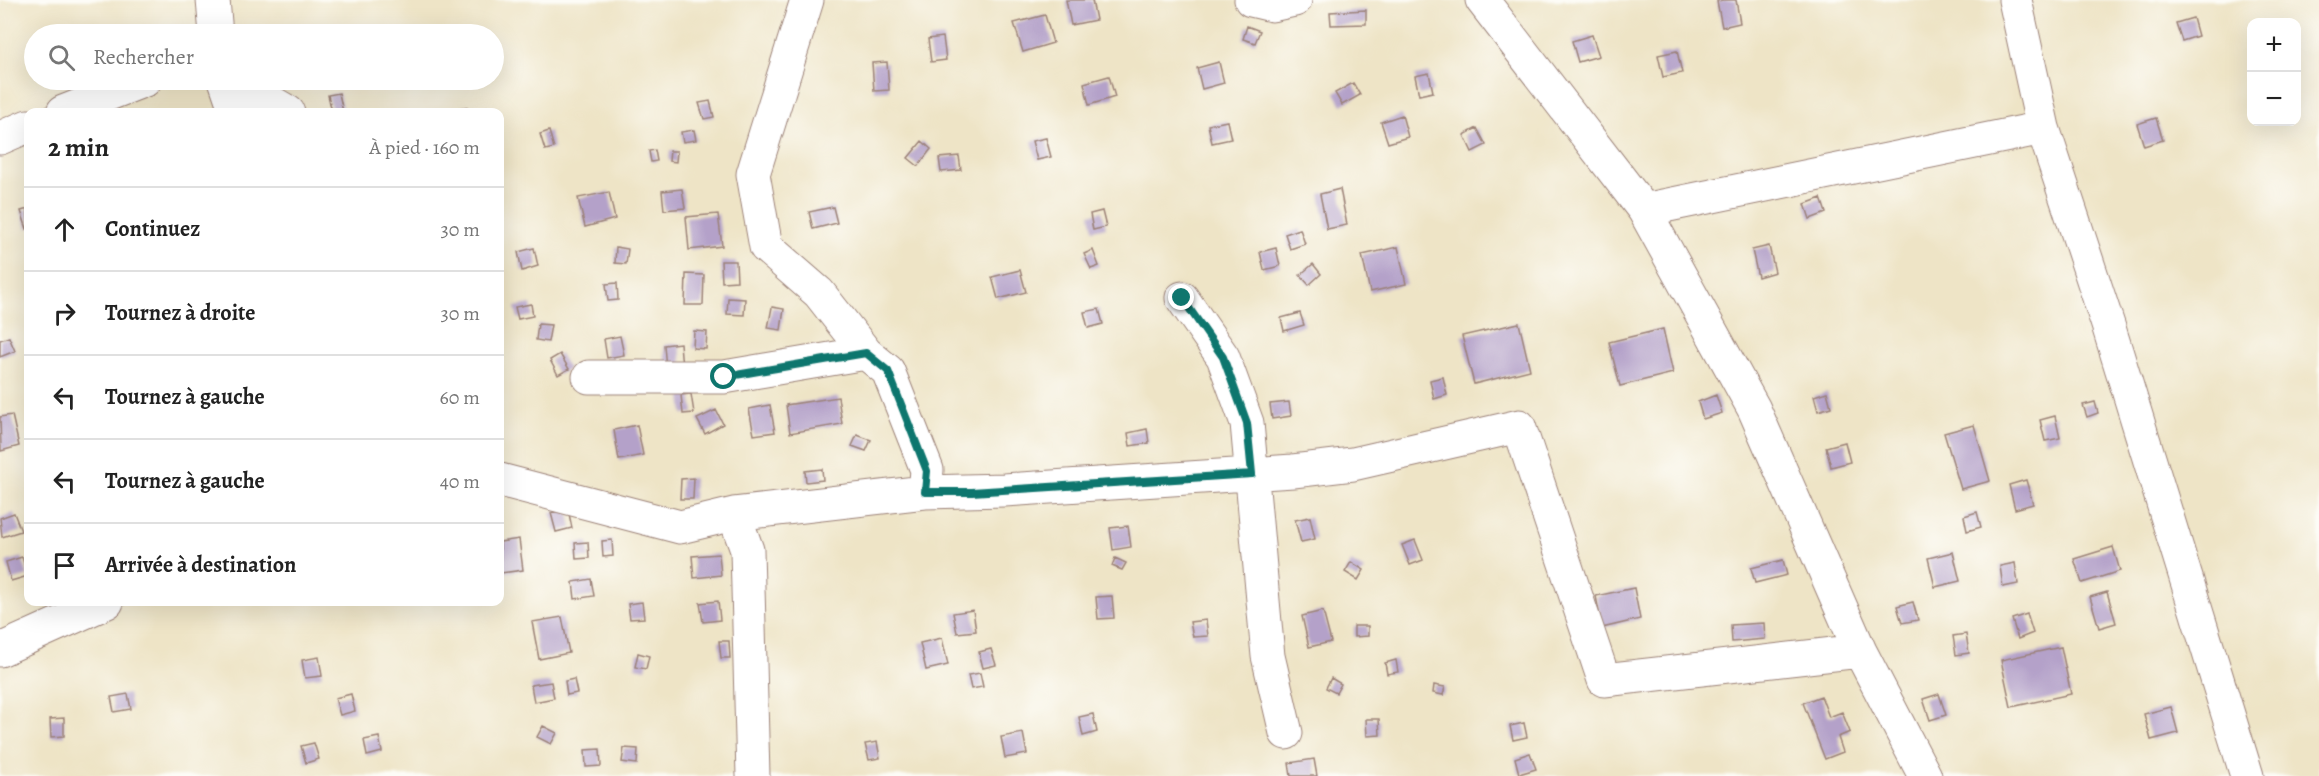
<!DOCTYPE html>
<html lang="fr">
<head>
<meta charset="utf-8">
<style>
	:root { --surface:#fff; --page:#f2f2f2; --text:#222; --muted:#767676; --line:#e0e0e0 }
	body { margin:0; font-family:Alegreya,serif; background:var(--page); color:var(--text) }
	.controls { position:absolute; right:18px; top:18px; display:grid; overflow:hidden; border-radius:12px; box-shadow:0 6px 24px #0002 }
	.controls button { width:54px; height:54px; display:grid; place-items:center; padding:0; border:0; border-bottom:2px solid var(--line); background:var(--surface); color:var(--text); font:30px sans-serif }
	.stop { position:absolute; width:18px; height:18px; margin:-14px; border:4px solid #0f766e; border-radius:50%; background:#fff }
	.stop.end { background:#0f766e; border-color:#fff; box-shadow:0 2px 6px #0008 }
	.list { margin:0; padding:0; list-style:none }
	h2 { display:flex; justify-content:space-between; align-items:center; height:78px; margin:0; padding:0 24px; font-size:26px }
	h2 small { font-size:20px; font-weight:400; color:var(--muted) }
	.list li { display:grid; grid-template-columns:39px 1fr auto; gap:18px; align-items:center; box-sizing:border-box; height:84px; padding:0 24px; border-top:2px solid var(--line) }
	.list b { display:block; font-size:22px; white-space:nowrap }
	.list em { font-size:20px; font-style:normal; color:var(--muted) }
	.icon { flex:none; width:33px; height:33px; fill:none; stroke:currentColor; stroke-width:2; stroke-linecap:round; stroke-linejoin:round }
	.map { position:relative; flex:none; width:2319px; height:776px; overflow:hidden }
	.search { position:absolute; background:var(--surface); box-shadow:0 6px 24px #0002; left:24px; top:24px; width:480px; height:66px; display:flex; align-items:center; gap:15px; box-sizing:border-box; padding:0 21px; border-radius:33px; color:var(--muted); font-size:22px }
	.panel { position:absolute; background:var(--surface); box-shadow:0 6px 24px #0002; left:24px; top:108px; width:480px; height:498px; border-radius:12px }
	.map>svg:first-child { display:block }
</style>
</head>
<body>
<div class="map">
<svg width="2319" height="776" viewBox="0 0 2319 776">
	<rect width="100%" height="100%" fill="#fdfcf7"/>
	<filter id="ink" filterUnits="userSpaceOnUse"><feTurbulence type="fractalNoise" baseFrequency=".0167" numOctaves="2"/><feDisplacementMap in="SourceGraphic" scale="12" xChannelSelector="R" yChannelSelector="G"/><feConvolveMatrix kernelMatrix="1 2 1 2 8 2 1 2 1" color-interpolation-filters="sRGB"/></filter>
	<filter id="wash" filterUnits="userSpaceOnUse"><feTurbulence type="fractalNoise" baseFrequency=".008" numOctaves="4" result="noise"/><feDisplacementMap in="SourceGraphic" scale="24" xChannelSelector="R" yChannelSelector="G"/><feGaussianBlur stdDeviation="1.35" result="paint"/><feColorMatrix in="noise" values="0 0 0 0 0 0 0 0 0 0 0 0 0 0 0 0 0 1.4 0 .05"/><feComposite in="paint" operator="in"/></filter>
	<g filter="url(#wash)">
		<rect width="100%" height="100%" fill="#eee4c6"/>
		<g id="blocks">
			<path fill="#b4a1c9" d="M1066,0H1092L1096,20L1071,25Z
				M1723,0H1736L1740,23L1722,27L1717,1Z
				M1366,10V24L1331,25L1330,12Z
				M1045,15L1053,43L1023,52L1014,23Z
				M2193,18L2198,36L2182,41L2176,23Z
				M1247,26L1260,31L1255,43L1243,39Z
				M1592,35L1599,56L1578,62L1572,41Z
				M943,37L946,60L931,62L928,39Z
				M1677,51L1682,73L1663,77L1658,55Z
				M887,62L889,90L874,91L872,63Z
				M1219,62L1224,83L1202,89L1197,68Z
				M1429,73L1433,92L1419,95L1415,76Z
				M1109,76L1115,97L1089,105L1084,83Z
				M383,80H392L393,86L385,87Z
				M1353,83L1360,95L1342,105L1335,93Z
				M339,93L343,112H332L328,95Z
				M710,101L714,117L704,119L699,103Z
				M467,107L468,112H458L457,108Z
				M1402,115L1408,137L1388,143L1381,122Z
				M2156,118L2163,140L2144,146L2137,124Z
				M1227,121L1231,139L1212,143L1208,125Z
				M1477,128L1486,145L1472,152L1464,135Z
				M694,130L696,140L683,142L681,132Z
				M549,131L554,148L545,150L540,134Z
				M1046,138L1051,157L1037,160L1032,141Z
				M922,141L931,149L918,166L908,158Z
				M655,150L657,161L651,162L649,151Z
				M670,151H677L676,162L669,161Z
				M959,156L961,170L941,172L939,158Z
				M682,189L685,208L664,210L662,191Z
				M1340,189L1347,225L1327,229L1320,194Z
				M609,192L615,219L585,227L578,198Z
				M1821,198L1826,213L1810,219L1805,204Z
				M833,207L837,223L813,229L809,212Z
				M28,209V228L27,229L21,211Z
				M1102,211L1106,227L1093,230L1090,214Z
				M718,214L722,246L689,250L686,217Z
				M1300,229L1305,244L1290,249L1285,234Z
				M1769,246L1775,272L1758,277L1752,250Z
				M616,247L628,249L626,264L615,263Z
				M1398,247L1406,284L1370,292L1362,255Z
				M534,248L538,266L522,271L518,252Z
				M1276,248L1280,266L1264,270L1260,252Z
				M1093,250L1099,266L1091,269L1084,254Z
				M721,261H736L737,281L722,282Z
				M1313,264L1321,274L1309,285L1300,275Z
				M1020,270L1026,292L998,299L992,277Z
				M686,274L704,275L703,305H685Z
				M617,283L618,300L608,301L606,284Z
				M728,298L745,299L744,315L727,314Z
				M531,304L533,316L518,319L515,307Z
				M772,307L784,309L781,330L768,328Z
				M1099,309L1103,324L1088,328L1084,312Z
				M1300,313L1304,325L1284,331L1281,318Z
				M1519,323L1530,370L1474,384L1462,336Z
				M538,324L551,325L548,342L536,340Z
				M1663,329L1673,373L1620,386L1609,342Z
				M694,331L707,332L706,349L693,348Z
				M620,336L624,355L607,358L604,339Z
				M9,337L15,351L0,357V340Z
				M680,343L682,368L666,369L664,345Z
				M560,354L569,369L558,375L550,360Z
				M1443,377L1447,395L1434,399L1430,380Z
				M1827,392L1831,407L1818,411L1814,396Z
				M691,394L694,413L683,414L681,395Z
				M1716,395L1722,413L1703,419L1698,402Z
				M838,397L842,424L790,433L786,405Z
				M1289,402L1291,416L1272,419L1270,404Z
				M2095,402L2098,413L2087,417L2083,405Z
				M770,405L775,432L754,435L749,409Z
				M716,410L723,424L705,434L697,419Z
				M12,415L19,446L1,451L0,417Z
				M2055,416L2060,438L2045,441L2040,420Z
				M637,425L643,455L619,460L614,430Z
				M1974,425L1990,481L1961,489L1944,433Z
				M1147,429L1149,443L1130,446L1128,433Z
				M857,435L871,440L866,451L852,446Z
				M1845,442L1850,462L1831,467L1826,447Z
				M822,469L823,480L806,482L805,471Z
				M694,478L693,499H680L681,479Z
				M2026,480L2033,504L2015,509L2009,485Z
				M568,509L572,528L556,532L551,513Z
				M1977,512L1981,527L1967,531L1964,516Z
				M14,513L21,531L2,537L0,518Z
				M1310,517L1315,539L1301,542L1295,520Z
				M1128,526L1131,547L1113,550L1110,528Z
				M519,539L523,570L501,573L500,542Z
				M612,540L613,556L603,557L602,541Z
				M1415,540L1423,560L1410,565L1402,545Z
				M588,542L589,558L576,559L575,543Z
				M2113,547L2120,571L2082,583L2074,559Z
				M1953,552L1960,581L1935,587L1928,558Z
				M719,554L721,575L694,578L692,556Z
				M22,557L28,576L11,581L6,562Z
				M1115,558L1126,563L1122,570L1112,566Z
				M1783,560L1787,575L1755,583L1751,568Z
				M1351,562L1364,570L1358,580L1345,572Z
				M2015,563L2018,584L2003,587L2000,566Z
				M591,579L594,596L575,599L573,582Z
				M1634,588L1640,619L1602,628L1596,596Z
				M2107,592L2116,623L2099,628L2090,597Z
				M1112,596L1114,618L1098,619L1096,597Z
				M718,601L720,620L703,622L700,603Z
				M642,602L644,618L630,619L628,604Z
				M1913,602L1918,620L1902,623L1897,606Z
				M973,610L976,631L957,633L953,613Z
				M1323,611L1331,642L1309,647L1302,616Z
				M2027,614L2033,633L2018,639L2012,619Z
				M562,617L569,653L539,659L532,622Z
				M1206,620L1208,636L1193,637L1190,622Z
				M1764,623L1765,639L1732,642L1731,625Z
				M1354,626H1368V636L1354,637Z
				M1966,634L1969,653L1956,655L1953,636Z
				M942,638L948,665L926,670L920,643Z
				M719,641H729L730,658H721Z
				M2061,647L2071,694L2011,707L2001,660Z
				M991,649L996,665L983,668L979,652Z
				M638,653L649,656L646,669L635,667Z
				M319,657L322,676L305,678L302,660Z
				M1396,660L1398,672L1387,674L1385,663Z
				M980,673L983,687L971,689L968,675Z
				M1331,678L1341,684L1336,693L1326,688Z
				M574,679L577,693L567,695L565,681Z
				M551,682L554,698L534,702L531,685Z
				M1434,685L1445,687L1443,695L1433,693Z
				M128,694L131,709L114,712L111,697Z
				M351,694L355,711L340,715L335,698Z
				M1939,694L1946,715L1930,720L1923,699Z
				M1821,696L1829,717L1842,712L1850,732L1838,737L1843,752L1825,759L1803,703Z
				M2171,707L2178,733L2151,740L2144,714Z
				M1093,714L1097,732L1083,736L1079,717Z
				M64,718V736L51,737L50,719Z
				M1366,719H1379L1380,735L1367,736Z
				M1524,723L1527,737L1513,740L1510,726Z
				M543,726L557,733L551,744L537,737Z
				M1023,733L1027,754L1005,758L1001,737Z
				M379,737L382,752L367,756L364,740Z
				M877,742L880,758L869,760L865,744Z
				M314,743L319,759L306,763L301,746Z
				M624,748L638,749L637,764L622,762Z
				M600,749L601,766L586,767L585,750Z
				M1530,753L1536,769L1519,774L1515,758Z
				M1314,759L1317,776H1291L1289,763Z"/>
		</g>
	</g>
	<g filter="url(#ink)">
		<use href="#blocks" fill-opacity="0" stroke="#9c8278" stroke-width="1.5"/>
		<g fill="none" stroke-linecap="round" stroke-linejoin="round">
			<g stroke="#9c8278" stroke-width="35">
				<path id="minor" d="M213,0L216,34
					M807,0L753,174L766,247L819,293L866,353
					M1251,0L1272,5L1295,0
					M1482,0L1644,210L1754,409L1860,651L1925,776
					M2015,0L2043,128L2109,328L2247,776
					M225,80L236,112
					M240,80L249,89L288,112
					M63,112L145,80
					M0,138L28,126
					M1644,210L2043,128
					M1182,298L1223,357L1247,423L1268,656L1286,733
					M589,377H724L866,353L888,371L927,470L925,492
					M500,480L680,527L734,514L925,492L1004,490L1293,471L1353,464L1519,426L1604,680L1860,651
					M734,514L747,550L753,776
					M0,650L107,602"/>
			</g>
			<use href="#minor" stroke="#fff" stroke-width="33"/>
		</g>
	</g>
	<g fill="none" stroke-linecap="round" stroke-linejoin="round" filter="url(#ink)">
		<path stroke="#0f766e" stroke-width="8" d="M724,377L866,353L888,371L927,471L925,492H972L1252,474L1247,423L1223,357L1182,298"/>
	</g>
</svg>
<div class="controls">
<button>+</button>
<button>−</button>
</div>
<div class="stop" style="left:724px;top:377px"></div>
<div class="stop end" style="left:1182px;top:298px"></div>
<div class="search"><svg class="icon" aria-label="search" viewBox="0 0 24 24"><circle cx="10" cy="10" r="6"/><path d="M15 15l6 6"/></svg>Rechercher</div>
<section class="panel">
<h2>2 min<small>À pied · 160 m</small></h2>
<ul class="list">
<li><svg class="icon" aria-label="ahead" viewBox="0 0 24 24"><path d="M12 20V5M6 11l6-6 6 6"/></svg><div><b>Continuez</b></div><em>30 m</em></li>
<li><svg class="icon" aria-label="right" viewBox="0 0 24 24"><path d="M7 20v-9h11M14 6l5 5-5 5"/></svg><div><b>Tournez à droite</b></div><em>30 m</em></li>
<li><svg class="icon" aria-label="left" viewBox="0 0 24 24"><path d="M17 20v-9H6M10 6l-5 5 5 5"/></svg><div><b>Tournez à gauche</b></div><em>60 m</em></li>
<li><svg class="icon" aria-label="left" viewBox="0 0 24 24"><path d="M17 20v-9H6M10 6l-5 5 5 5"/></svg><div><b>Tournez à gauche</b></div><em>40 m</em></li>
<li><svg class="icon" aria-label="arrive" viewBox="0 0 24 24"><path d="M6 21V4h12l-3 4 3 4H6"/></svg><div><b>Arrivée à destination</b></div></li>
</ul>
</section>
</div>
</body>
</html>
